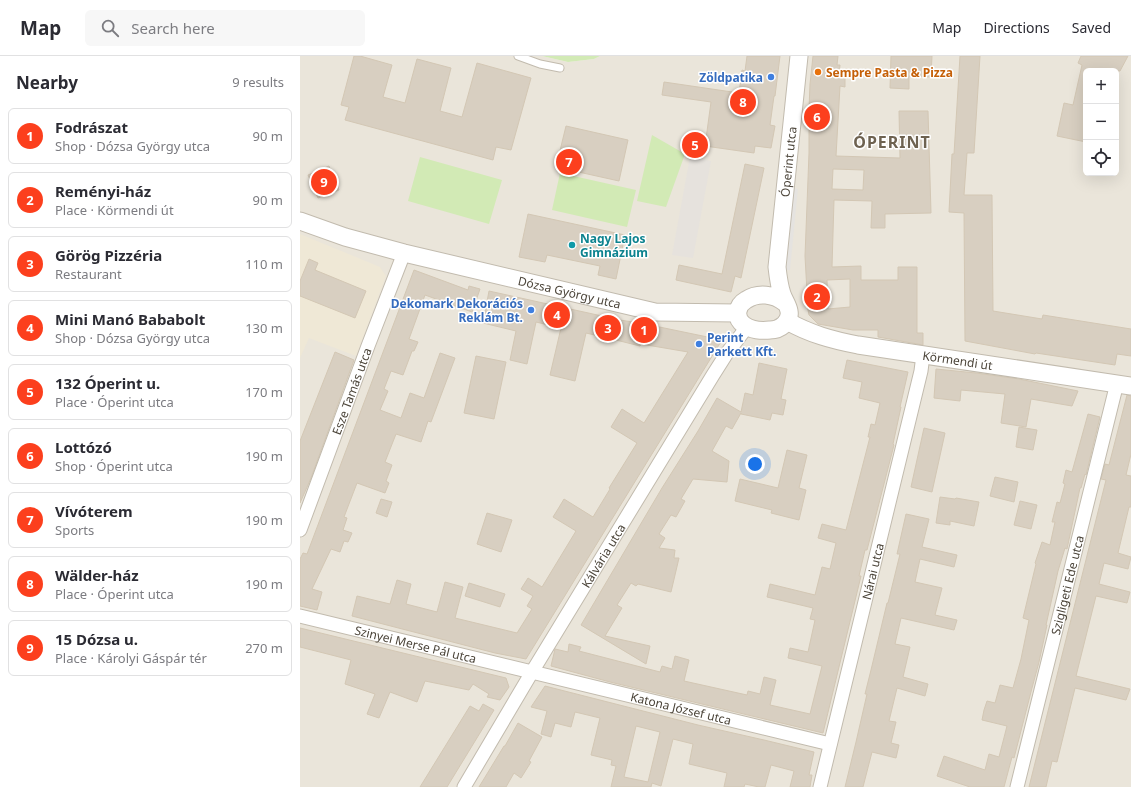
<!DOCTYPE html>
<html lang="en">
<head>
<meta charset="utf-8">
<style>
	:root { --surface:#fff; --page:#f7f7f7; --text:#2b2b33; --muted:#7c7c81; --line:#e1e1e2; --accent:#fc3f1d }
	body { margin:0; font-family:"Noto Sans",sans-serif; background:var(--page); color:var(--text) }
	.controls { position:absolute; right:12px; top:12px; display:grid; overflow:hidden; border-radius:6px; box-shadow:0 4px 16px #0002 }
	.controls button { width:36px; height:36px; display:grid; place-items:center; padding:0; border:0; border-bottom:1px solid var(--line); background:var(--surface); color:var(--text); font:20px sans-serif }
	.you { position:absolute; left:455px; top:408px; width:14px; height:14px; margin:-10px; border:3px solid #fff; border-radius:50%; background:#1a73e8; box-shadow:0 0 0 6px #1a73e833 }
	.badge { display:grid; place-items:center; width:26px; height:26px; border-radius:50%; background:var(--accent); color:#fff; font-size:13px; font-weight:700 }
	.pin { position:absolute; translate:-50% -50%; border:2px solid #fff; box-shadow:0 1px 4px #0006 }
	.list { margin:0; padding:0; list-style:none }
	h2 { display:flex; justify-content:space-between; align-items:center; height:52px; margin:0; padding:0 16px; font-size:17px }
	h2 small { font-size:13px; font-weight:400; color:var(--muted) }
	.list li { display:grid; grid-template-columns:26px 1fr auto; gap:12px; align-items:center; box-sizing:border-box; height:56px; margin:0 8px 8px; padding:0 8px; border:1px solid var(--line); border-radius:6px }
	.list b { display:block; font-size:15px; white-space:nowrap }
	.list p { margin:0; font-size:13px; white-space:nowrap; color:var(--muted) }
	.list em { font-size:13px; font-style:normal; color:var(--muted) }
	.icon { flex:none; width:22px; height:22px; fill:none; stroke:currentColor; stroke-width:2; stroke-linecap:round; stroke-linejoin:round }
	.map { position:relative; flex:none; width:831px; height:731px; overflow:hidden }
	header { display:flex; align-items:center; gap:24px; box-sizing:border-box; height:56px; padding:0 20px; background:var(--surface); border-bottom:1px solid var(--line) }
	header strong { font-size:19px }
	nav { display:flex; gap:22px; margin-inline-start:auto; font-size:14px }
	.search { width:280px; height:36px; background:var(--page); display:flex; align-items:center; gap:10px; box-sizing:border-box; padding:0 14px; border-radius:6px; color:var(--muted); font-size:15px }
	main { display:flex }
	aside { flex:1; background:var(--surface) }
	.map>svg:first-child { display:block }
</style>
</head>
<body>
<header>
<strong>Map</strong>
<div class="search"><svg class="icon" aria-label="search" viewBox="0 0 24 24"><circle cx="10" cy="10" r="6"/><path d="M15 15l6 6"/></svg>Search here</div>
<nav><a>Map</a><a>Directions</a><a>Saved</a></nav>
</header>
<main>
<aside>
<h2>Nearby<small>9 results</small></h2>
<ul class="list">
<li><span class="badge">1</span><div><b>Fodrászat</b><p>Shop · Dózsa György utca</p></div><em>90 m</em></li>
<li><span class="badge">2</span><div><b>Reményi-ház</b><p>Place · Körmendi út</p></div><em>90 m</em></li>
<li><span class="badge">3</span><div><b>Görög Pizzéria</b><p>Restaurant</p></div><em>110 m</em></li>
<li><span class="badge">4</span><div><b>Mini Manó Bababolt</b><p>Shop · Dózsa György utca</p></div><em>130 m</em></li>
<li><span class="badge">5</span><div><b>132 Óperint u.</b><p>Place · Óperint utca</p></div><em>170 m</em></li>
<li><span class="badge">6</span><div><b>Lottózó</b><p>Shop · Óperint utca</p></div><em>190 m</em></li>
<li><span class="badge">7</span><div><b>Vívóterem</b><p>Sports</p></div><em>190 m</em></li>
<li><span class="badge">8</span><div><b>Wälder-ház</b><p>Place · Óperint utca</p></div><em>190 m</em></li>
<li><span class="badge">9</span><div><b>15 Dózsa u.</b><p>Place · Károlyi Gáspár tér</p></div><em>270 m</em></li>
</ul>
</aside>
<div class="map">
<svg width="831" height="731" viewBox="0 0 831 731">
	<rect width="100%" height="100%" fill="#f6f3ec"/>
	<path fill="#eae5da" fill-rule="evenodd" d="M0,0H242L268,6L294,3L300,0H831V731H0ZM786,15H816V117H786Z"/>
	<path fill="#e6e2dd" d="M390,101L411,105L393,202L372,199Z"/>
	<path fill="#efe8d6" d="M0,178L80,211L86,220L56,300L9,282L0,302Z"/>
	<path fill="#d2eab5" d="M242,0H300L294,3L268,6Z
		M352,79L385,98L366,151L337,145Z
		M120,101L202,124L189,168L108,145Z
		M260,117L336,134L327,171L252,154Z"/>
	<path fill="#e5e3e0" d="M493,132L498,133L490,214H485Z"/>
	<path fill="#d8cfc1" stroke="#d3c7b4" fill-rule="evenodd" d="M54,0H60L92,9L83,41L105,47L117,3L151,12L140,55L162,61L177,7L231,22L211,94L196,91L193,104L45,64L49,51L41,49Z
		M447,0H480L475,40H474L470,69L475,70L471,92L455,90L454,97L405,90L411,46L362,39L364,26L439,37L442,14L445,15Z
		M513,0H538L537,9H540L539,19L545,20V31L540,30L536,100L600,102L599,55H628L631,157L585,158V172H571L572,145L534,144L532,211L561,210V224H598V211H617V277H623V289L578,281V274H553L518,268L509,259L508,254L505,200L509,97V53L510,28ZM533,113L564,114L563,134L532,133ZM550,223V251L528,253L527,224Z
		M591,0H632L631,21L609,20V33L590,32Z
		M660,0H680L674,97H667L664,139H692L693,255L742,263L743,259L831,273V300L817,298L815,309L736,297L735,298L665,285L664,157L649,156L652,98H654Z
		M781,0H828L820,15H786V86L757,80L764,47L773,49L782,9L778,7Z
		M266,70L328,84L319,125L256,111Z
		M445,108L464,112L441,222L435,220L431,236L376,224L379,209L422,218Z
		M29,110L39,134L18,142L8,119Z
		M228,158L325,179L316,223L298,219L300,210L247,199L245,206L219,201Z
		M9,203L18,207L15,214L66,235L55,262L0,240V225Z
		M114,214L168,234L169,230L180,233L172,256L125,239L109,283L118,286L114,295H112L103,319L91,315L84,333L88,335L80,354L101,362L110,337L124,342L140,297L155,302L131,366L128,365L121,386L96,378L85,406L92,409L86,425L89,427L85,437L57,427L44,461L47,462L43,474L52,477L48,486L44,485L40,496L31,493L12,533L22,536L17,554L0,550V503L3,497L7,498Z
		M189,235L320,264L345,268L422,284L226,603L195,597L52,560L57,540L90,548L97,524L111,528L106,548L137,556L145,526L163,531L155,562L217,577L232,553L227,550L233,540L221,533L228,522L242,531L276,475L253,461L258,453L264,443L293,461L310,433L309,432L337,387L311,371L322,353L344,367L388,296L341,288L340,290L316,284L286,277L275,325L250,319L261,272L236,266L227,308L210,304L216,275L183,267Z
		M35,296L54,304L11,422L0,447V385Z
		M176,300L206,306L194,363L164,357Z
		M547,304L608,316L600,351H601L593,388L594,389L567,494H565L559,520H561L523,677L310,626L251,610L255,593L268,596L269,588L281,591L279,595L360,616L362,610L372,613L375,600L389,604L384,625L447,639L448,635L460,638L464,621L476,624L470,649L510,658L522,610L488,602L490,592L508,596L515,564L510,563L513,552L467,541L470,528L515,539L522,511L530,513L536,487L518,482L522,468L546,474L570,381H568L571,368L575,369L580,347L559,342L562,326L543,322Z
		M459,307L487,313L481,343L486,344L483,359L472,357L470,364L441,358V357L432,373L426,370L412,395L429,405L427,426L393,423L381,443L385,445L376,461L371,459L359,478L365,482L359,492L375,494L374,502H379L371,536L338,528L336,530L331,527L317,549L322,552L305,580L350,590L346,608L281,569L362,432L398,375L417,342L441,356L445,337L453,339Z
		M636,313L676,317L719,323L778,335L772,350L731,343L726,371L701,367L705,338L661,334L660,345L634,342Z
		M827,339L831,340V398L826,419L831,420V451H829L818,497L831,501L828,513L804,507L799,528L830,536L827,547L796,540L776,620L830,633L826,644L775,632L757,706L752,705L746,731H729L806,424L801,423L805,408L809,409Z
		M788,358L800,361L786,419L785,418L781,432H780L767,493L765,492L758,515L746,569H747L739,606L732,632L714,702L712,701L704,731H670L637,720L644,700L685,714L689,698L699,701L707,670L682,664L684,654L687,645L695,647L700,629L713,632L721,603L729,564L723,562L736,508L735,507L742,486L750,489L755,466H752L757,446L760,447L765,428L763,427L766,414L772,416Z
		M719,371L737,374L733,394L716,391Z
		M624,372L645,377L632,436L611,431Z
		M487,394L507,399L499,432L506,434L499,464L471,457L472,454L435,445L440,423L478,432Z
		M695,421L718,426L714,446L690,440Z
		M640,441L655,443L656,442L679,446L674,470L650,465V469L636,467Z
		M81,443L92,446L87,461L76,457Z
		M720,445L737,449L731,473L714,469Z
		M187,457L212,464L201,496L177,488Z
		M606,458L629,463L622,491L657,499L654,511L620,503L615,526L642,532L635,559L657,564L654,574L601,562L595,588L610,591L603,621L628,628L625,640L597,632L589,665L596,666L591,687L599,689L596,702L572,696L563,731H545L556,686L567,638H565L571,614L587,547H588L600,498H597Z
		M169,527L205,538L200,551L165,540Z
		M0,572L206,622L209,631L200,644L187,641L189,638L173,628L169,634L125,625L117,646L90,636L79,662L67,658L75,638L45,628L51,604L0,591Z
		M245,630L398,669L464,684L514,696L509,719H512L510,731H490L494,715L471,709L465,731H459L445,728L444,731H424L427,717L389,708L393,688L373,683L361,730L352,727L351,731H311L316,710L311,709L312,704L291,699L300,662L275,656L271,671L255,667L251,681L241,678L247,655L231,651ZM336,670L360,676L348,726L324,721Z
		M183,648L194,654L147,731H120L170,650L179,655Z
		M218,667L242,681L229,705L231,706L221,722L214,717L206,731H179L204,690H205Z"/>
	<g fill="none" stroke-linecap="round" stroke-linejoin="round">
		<g stroke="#c2bbae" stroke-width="9">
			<path id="service" d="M218,0L240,8L260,12"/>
		</g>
		<g stroke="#c2bbae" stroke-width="15">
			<g id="minor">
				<path id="s1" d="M0,474L68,290L104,197"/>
				<path id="s2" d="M0,560L530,688"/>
				<path id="s3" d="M164,731L232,616L413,319L427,297L447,271"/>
				<path id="s4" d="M520,731L621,315L623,299"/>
				<path id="s5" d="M717,731L817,327"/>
			</g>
		</g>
		<g stroke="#c2bbae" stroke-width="19">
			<g id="tertiary">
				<path id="s6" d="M0,165L45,181L104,197L355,256L437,257"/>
				<path id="s7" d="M485,247C474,238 458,236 446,244C437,249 434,262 444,269C451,274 462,275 470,274C480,274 491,266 489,255C488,249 484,244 482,238C479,229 478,220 477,211L499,0"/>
				<path id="s8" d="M487,265C510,278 532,284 558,289L831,330"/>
			</g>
		</g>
		<use href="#service" stroke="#fff" stroke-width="7"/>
		<use href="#minor" stroke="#fff" stroke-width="13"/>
		<use href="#tertiary" stroke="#fff" stroke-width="17"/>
	</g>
	<circle fill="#e8710a" stroke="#fff" stroke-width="1.5" cx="518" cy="16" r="4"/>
	<g fill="#3f7fe0" stroke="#fff" stroke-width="1.5">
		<circle cx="471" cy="21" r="4"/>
		<circle cx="231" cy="254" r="4"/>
		<circle cx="399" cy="288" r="4"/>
	</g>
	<circle fill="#0f9aa8" stroke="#fff" stroke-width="1.5" cx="272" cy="189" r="4"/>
	<g text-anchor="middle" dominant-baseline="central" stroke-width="3" stroke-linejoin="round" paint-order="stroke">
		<g font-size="12" font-weight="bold" fill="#c56008" stroke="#fff" text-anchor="start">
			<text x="526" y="16">Sempre Pasta &amp; Pizza</text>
		</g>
		<g font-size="12" font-weight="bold" fill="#366cbe" stroke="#fff" text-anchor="end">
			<text x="463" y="21">Zöldpatika</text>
			<text x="223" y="247">Dekomark Dekorációs<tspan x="223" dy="14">Reklám Bt.</tspan></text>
			<text x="407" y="281" text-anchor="start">Perint<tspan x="407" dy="14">Parkett Kft.</tspan></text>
		</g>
		<g font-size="12" fill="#4b4439" stroke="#fff">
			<text stroke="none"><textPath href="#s7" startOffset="281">Óperint utca</textPath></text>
			<text stroke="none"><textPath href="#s6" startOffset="279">Dózsa György utca</textPath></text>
			<text stroke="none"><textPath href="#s8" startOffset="176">Körmendi út</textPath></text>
			<text stroke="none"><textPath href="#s1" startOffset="148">Esze Tamás utca</textPath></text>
			<text stroke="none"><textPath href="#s3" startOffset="270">Kálvária utca</textPath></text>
			<text stroke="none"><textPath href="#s4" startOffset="222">Nárai utca</textPath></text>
			<text stroke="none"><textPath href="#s5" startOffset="208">Szigligeti Ede utca</textPath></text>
			<text stroke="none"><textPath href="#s2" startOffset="119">Szinyei Merse Pál utca</textPath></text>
			<text stroke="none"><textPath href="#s2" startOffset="392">Katona József utca</textPath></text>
		</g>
		<g font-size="12" font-weight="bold" fill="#0d838f" stroke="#fff" text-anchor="start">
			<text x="280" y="182">Nagy Lajos<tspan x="280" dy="14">Gimnázium</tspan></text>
		</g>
		<g font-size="16" font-weight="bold" letter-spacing="1" fill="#6e6250" stroke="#fff">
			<text x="592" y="86">ÓPERINT</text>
		</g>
	</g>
</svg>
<div class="controls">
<button>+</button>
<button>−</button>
<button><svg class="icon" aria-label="locate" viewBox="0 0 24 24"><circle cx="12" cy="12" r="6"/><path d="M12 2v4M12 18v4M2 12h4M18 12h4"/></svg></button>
</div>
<div class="you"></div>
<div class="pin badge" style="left:344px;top:274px">1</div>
<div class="pin badge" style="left:517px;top:241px">2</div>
<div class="pin badge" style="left:308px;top:272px">3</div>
<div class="pin badge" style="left:257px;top:259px">4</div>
<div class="pin badge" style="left:395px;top:89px">5</div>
<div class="pin badge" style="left:517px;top:61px">6</div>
<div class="pin badge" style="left:269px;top:106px">7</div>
<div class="pin badge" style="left:443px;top:46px">8</div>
<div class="pin badge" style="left:24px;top:126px">9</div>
</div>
</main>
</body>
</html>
